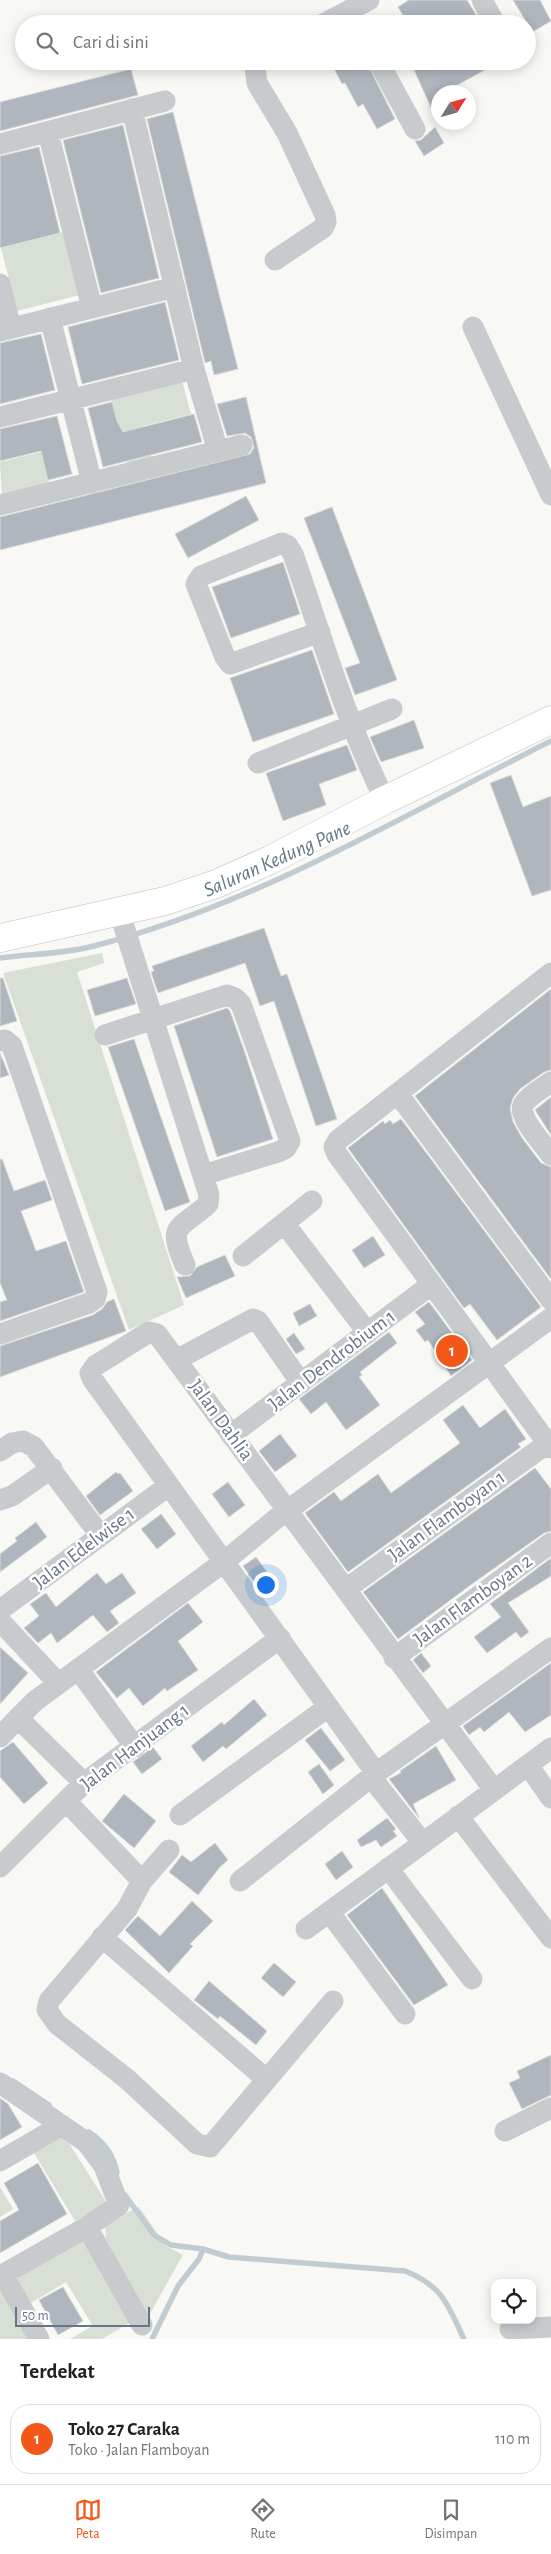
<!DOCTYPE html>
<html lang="id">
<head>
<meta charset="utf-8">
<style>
	:root { --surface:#fff; --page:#f6f6f6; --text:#202124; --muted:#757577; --line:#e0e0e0; --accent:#f45818 }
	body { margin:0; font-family:"Alegreya Sans",sans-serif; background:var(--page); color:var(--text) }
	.controls { position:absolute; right:15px; bottom:15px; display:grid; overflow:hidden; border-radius:10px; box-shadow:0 2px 12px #0003 }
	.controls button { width:45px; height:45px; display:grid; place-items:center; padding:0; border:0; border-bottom:1px solid var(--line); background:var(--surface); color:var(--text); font:25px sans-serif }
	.compass { position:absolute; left:431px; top:85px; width:45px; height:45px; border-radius:50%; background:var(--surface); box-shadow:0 2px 12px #0003; rotate:53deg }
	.scale { position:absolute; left:15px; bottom:12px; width:135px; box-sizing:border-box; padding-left:5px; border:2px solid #647688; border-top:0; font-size:14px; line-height:18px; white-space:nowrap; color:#647688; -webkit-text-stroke:4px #fff; paint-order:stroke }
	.you { position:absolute; left:265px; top:1584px; width:18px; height:18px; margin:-12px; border:4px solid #fff; border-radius:50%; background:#1a73e8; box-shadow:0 0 0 8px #1a73e833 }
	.badge { display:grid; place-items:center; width:32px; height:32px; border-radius:50%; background:var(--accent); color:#fff; font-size:16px; font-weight:700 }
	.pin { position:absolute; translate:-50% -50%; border:2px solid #fff; box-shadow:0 1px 5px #0006 }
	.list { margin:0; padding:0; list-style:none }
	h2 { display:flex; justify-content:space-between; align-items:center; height:65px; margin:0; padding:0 20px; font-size:21px }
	h2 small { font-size:16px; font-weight:400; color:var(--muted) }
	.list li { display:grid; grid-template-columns:32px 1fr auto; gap:15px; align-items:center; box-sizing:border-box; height:70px; margin:0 10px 10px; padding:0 10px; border:1px solid var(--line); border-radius:20px }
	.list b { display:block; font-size:19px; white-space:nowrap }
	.list p { margin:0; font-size:16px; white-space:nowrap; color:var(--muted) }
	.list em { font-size:16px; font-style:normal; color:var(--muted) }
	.icon { flex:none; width:28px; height:28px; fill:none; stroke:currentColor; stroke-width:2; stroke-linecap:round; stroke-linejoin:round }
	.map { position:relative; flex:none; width:551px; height:2339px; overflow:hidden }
	.search { position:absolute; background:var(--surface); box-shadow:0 2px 12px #0003; left:15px; right:15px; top:15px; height:55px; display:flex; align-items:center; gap:12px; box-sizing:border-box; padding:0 18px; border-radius:28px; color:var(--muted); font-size:19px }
	.sheet { height:145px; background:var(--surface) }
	nav { display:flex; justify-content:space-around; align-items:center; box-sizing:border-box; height:70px; border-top:1px solid var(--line); background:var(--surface); font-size:14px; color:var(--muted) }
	nav a { display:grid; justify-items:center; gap:2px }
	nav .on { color:var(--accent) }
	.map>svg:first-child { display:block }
</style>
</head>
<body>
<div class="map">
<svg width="551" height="2339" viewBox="0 0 551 2339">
	<rect width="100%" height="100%" fill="#f8f8f4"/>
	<path fill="#d8e0d5" d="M64,232L80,295L17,311L1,248Z
		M182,381L191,414L143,426L152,460L128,466L111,399Z
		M41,452L50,485L2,497L0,462Z
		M102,953L104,963L77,972L184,1305L129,1330L3,973Z
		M61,2137H65L105,2200L104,2206L75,2221L34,2153Z
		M0,2187L13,2209L0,2217Z
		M139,2207L165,2245L183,2255L148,2317L106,2239L105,2226L109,2221Z
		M77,2241L84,2242L131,2322L102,2339H70L93,2326L66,2282L31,2303L18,2280L19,2273Z
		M0,2289L29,2339H0Z"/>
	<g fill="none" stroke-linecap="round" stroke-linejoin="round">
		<path stroke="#c1ccd2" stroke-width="5.5" d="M0,958C30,954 64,954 94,946C257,904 402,816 551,741
			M13,2081L49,2105
			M89,2132C104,2142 114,2156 117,2173
			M125,2195L154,2235L171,2245L203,2249L229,2257L405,2271C443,2286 447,2304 464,2339
			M152,2339L178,2286L199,2259L203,2249"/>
	</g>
	<path fill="#afb6bd" stroke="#d9d9d7" d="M409,0H467L478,18L468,24H408L398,7Z
		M513,0H540L551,21L527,35V23Z
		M330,61H366L395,119L377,129L363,104L358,107L345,83L342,84Z
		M410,61H445L448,68L460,61H501L445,92H438V123Z
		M131,69L138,95L0,131V102Z
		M173,112L238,369L214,375L211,361L205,363L147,119Z
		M123,125L159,278L101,293L63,140Z
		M435,127L444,143L424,156L415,141L421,140Z
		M39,147L60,233L0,248V156Z
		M165,302L179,360L82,384L68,327Z
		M41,334L55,390L0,404V343Z
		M246,397L266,483L0,550V517L250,454L254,448L251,437L245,433L227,436L217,404Z
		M112,402L117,421L123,432L194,414L202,442L103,467L88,408Z
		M57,416L72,474L48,480L41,451L0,461V429Z
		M246,496L259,520L188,558L175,534Z
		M332,507L397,680L355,695L345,668L360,663L304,518Z
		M283,562L300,614L231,638L212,587Z
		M312,650L334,714L253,742L230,678Z
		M414,720L424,748L381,762L370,737Z
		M347,745L357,770L319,784L326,805L283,821L266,773Z
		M511,775L523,807L551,796V890L532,896L490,783Z
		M264,928L281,976L287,974L337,1119L316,1126L274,1001L260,1006L245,963L158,993L151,972L154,971L152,966Z
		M0,978H3L17,1021L0,1026Z
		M127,978L136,1004L95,1016L87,990Z
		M551,989V1070L544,1072L520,1089L513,1098L510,1108L513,1122L522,1138L541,1163L551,1167V1279L415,1096Z
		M227,1008L230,1011L244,1050L273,1139L217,1157L174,1026Z
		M134,1039L190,1202L165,1211L108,1047Z
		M0,1053L9,1075L0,1078Z
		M551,1097V1135L535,1110Z
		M401,1119L541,1307L497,1340L470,1304L464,1308L348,1148L383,1121L385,1124L390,1120L393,1124Z
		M0,1159H2L14,1191L45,1180L52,1200L21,1211L36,1251L66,1241L84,1292L0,1321V1302L7,1300L0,1283Z
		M373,1236L385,1255L364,1268L352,1250Z
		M225,1255L235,1276L186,1298L177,1277L190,1276L197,1267Z
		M114,1299L126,1331L0,1377V1346L93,1315L102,1309L107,1302Z
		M429,1302L472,1360L451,1376L428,1340L425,1342L416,1330L425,1324L415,1312Z
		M310,1304L317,1316L299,1326L293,1313Z
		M389,1332L397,1343L360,1372L362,1375L359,1377L380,1405L346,1430L326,1402L311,1414L299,1399Z
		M294,1333L305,1349L296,1354L286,1339Z
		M463,1405L480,1428L505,1409L526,1439L518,1444L521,1447L348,1572L305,1513L334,1492L341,1501L378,1474L391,1493L460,1443L443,1420Z
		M280,1434L297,1456L275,1472L259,1451Z
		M535,1468L551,1489V1531L544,1533L472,1584L398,1639L363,1592Z
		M116,1472L118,1474L120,1473L133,1491L100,1515L86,1496Z
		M228,1482L245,1505L229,1517L212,1494Z
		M161,1514L176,1534L157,1549L141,1529Z
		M36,1522L47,1537L0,1572V1554L17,1541L15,1538Z
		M256,1557L267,1572L254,1582L243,1566Z
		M551,1558V1576L508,1603L529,1632L521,1638L516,1632L487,1653L474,1637L501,1617L490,1604Z
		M97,1573L106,1584L122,1573L136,1593L110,1611L119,1623L107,1632L93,1615L57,1643L51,1633L38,1643L24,1628L39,1616L30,1604L46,1593L56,1607Z
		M188,1603L203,1622L178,1641L198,1670L167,1691L165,1688L143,1706L129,1688L117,1698L96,1672Z
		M0,1647L28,1673L0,1704Z
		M421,1653L431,1666L423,1673L413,1660Z
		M551,1663V1715L525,1732L509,1712L484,1732L480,1727L469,1735L463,1726Z
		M254,1699L267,1715L226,1749L223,1746L203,1762L191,1746L222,1722L224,1725Z
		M321,1728L345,1760L330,1771L305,1740Z
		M13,1742L48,1783L24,1804L0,1777V1751Z
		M436,1746L456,1780L413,1804L419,1818L389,1779L401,1773L400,1771Z
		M153,1747L162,1759L142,1774L133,1762Z
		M319,1764L334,1785L323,1794L308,1772Z
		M124,1794L156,1821L134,1848L102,1821Z
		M387,1818L396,1829L393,1831L397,1836L381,1847L376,1840L361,1847L357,1840Z
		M215,1843L228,1860L220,1867L198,1895L169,1872L182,1855L191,1862Z
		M342,1851L353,1867L336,1880L325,1864Z
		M382,1888L448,1985L414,2005L347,1915Z
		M192,1901L213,1921L190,1944L193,1946L169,1973L125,1930L138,1916L160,1936Z
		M274,1963L296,1982L283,1997L261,1978Z
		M209,1981L267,2031L256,2045L220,2016L218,2019L194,2000Z
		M551,2055V2095L522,2109L509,2083L520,2078L517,2071Z
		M0,2098L8,2104L22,2127L0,2140Z
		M38,2163L67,2214L0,2253V2221L19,2210L4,2183Z
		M63,2287L83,2321L58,2335L39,2300Z"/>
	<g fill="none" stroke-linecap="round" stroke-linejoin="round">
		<g stroke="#babec2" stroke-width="29">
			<path id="major" d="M0,938L165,901L216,884L270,860L385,800L551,720"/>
		</g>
		<path stroke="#c7cbce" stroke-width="21" d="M482,0L495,24
			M323,24L369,0
			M260,61L255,67L257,83L287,133L325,215L326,222L323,228L275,260
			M378,61L415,129
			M132,109L194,369L218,451
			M48,132L92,308
			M0,144L165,101
			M0,284L11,328
			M50,318L92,483
			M473,327L551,495
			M0,331L175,287
			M0,417L194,369
			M0,505L242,445
			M320,632L230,664L225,657L196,584L201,576L282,543L288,546L293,554C322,637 346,722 385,800
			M258,763L392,709
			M119,911L209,1195L208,1204C178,1231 167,1223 185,1265
			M551,973L338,1140L334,1147L337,1154L551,1448
			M105,1035L227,995L235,998L241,1004L290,1141L286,1148L278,1152L203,1175
			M0,1041L5,1040L12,1046L97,1292L95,1299L89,1303L0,1334
			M551,1082C543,1088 528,1096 523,1105C517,1116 544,1145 551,1155
			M398,1094L551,1300
			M284,1223L368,1333
			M243,1256L312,1201
			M178,1359L253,1319L258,1321L301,1383
			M231,1435L432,1284
			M0,1451L12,1443L23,1441L34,1447L100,1535
			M0,1500L12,1496L52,1468
			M346,1589L548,1443
			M0,1610L168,1486
			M0,1621L58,1683
			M394,1658L551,1543
			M78,1669L135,1747
			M18,1718L35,1701L225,1561L277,1518L551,1318
			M0,1737L18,1718L84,1783
			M528,1765L551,1798
			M371,1777L423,1843L551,1748
			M494,1790L157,1334L149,1332L95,1366L90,1373L93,1380L376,1773L551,1648
			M66,1801L142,1881
			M180,1815L328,1707
			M458,1816L551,1938
			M169,1850L142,1881L127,1909L49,2001L47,2010L57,2024L127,2079L197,2144L210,2147L333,2001
			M0,1867L84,1783L280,1638
			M388,1868L472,1979
			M240,1881L376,1773
			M330,1913L405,2014
			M306,1929L423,1843
			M102,1937L266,2079
			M0,2083L86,2142L104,2166L119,2205L87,2227L0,2276
			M505,2131L551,2108
			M0,2161L62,2125
			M87,2227L142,2325
			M3,2274L39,2339
			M510,2329L551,2327"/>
		<use href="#major" stroke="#fff" stroke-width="28"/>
	</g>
	<g text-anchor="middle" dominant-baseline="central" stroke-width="5" stroke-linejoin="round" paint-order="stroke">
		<g font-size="20" fill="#647688" stroke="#fff">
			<text transform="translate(332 1360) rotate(-37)">Jalan Dendrobium 1</text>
			<text transform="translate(221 1420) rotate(54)">Jalan Dahlia</text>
			<text transform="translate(447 1516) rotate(-36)">Jalan Flamboyan 1</text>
			<text transform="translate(84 1548) rotate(-37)">Jalan Edelwise 1</text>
			<text transform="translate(473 1600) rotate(-36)">Jalan Flamboyan 2</text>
			<text transform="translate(135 1747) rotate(-37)">Jalan Hanjuang 1</text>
		</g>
		<g font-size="21" font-style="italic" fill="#5f7884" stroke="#fff">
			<text transform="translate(277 859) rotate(-24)">Saluran Kedung Pane</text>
		</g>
	</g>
</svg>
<div class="controls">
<button><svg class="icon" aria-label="locate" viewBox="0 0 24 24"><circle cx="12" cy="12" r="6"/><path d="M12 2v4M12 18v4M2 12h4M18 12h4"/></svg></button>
</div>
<svg class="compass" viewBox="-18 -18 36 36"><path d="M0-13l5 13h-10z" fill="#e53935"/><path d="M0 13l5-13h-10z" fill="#757577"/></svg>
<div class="scale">50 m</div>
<div class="you"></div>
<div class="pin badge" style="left:452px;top:1351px">1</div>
<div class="search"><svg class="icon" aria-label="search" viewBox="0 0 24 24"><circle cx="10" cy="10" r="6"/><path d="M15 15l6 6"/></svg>Cari di sini</div>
</div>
<section class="sheet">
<h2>Terdekat<small></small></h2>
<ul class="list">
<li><span class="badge">1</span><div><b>Toko 27 Caraka</b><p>Toko · Jalan Flamboyan</p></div><em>110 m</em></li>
</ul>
</section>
<nav>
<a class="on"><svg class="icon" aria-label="map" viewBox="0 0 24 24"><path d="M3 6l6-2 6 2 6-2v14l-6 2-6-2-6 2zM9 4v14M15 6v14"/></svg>Peta</a>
<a><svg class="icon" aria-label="directions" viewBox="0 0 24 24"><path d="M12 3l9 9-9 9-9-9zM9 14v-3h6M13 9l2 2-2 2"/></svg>Rute</a>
<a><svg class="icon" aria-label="saved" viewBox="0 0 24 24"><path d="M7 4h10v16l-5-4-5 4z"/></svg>Disimpan</a>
</nav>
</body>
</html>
